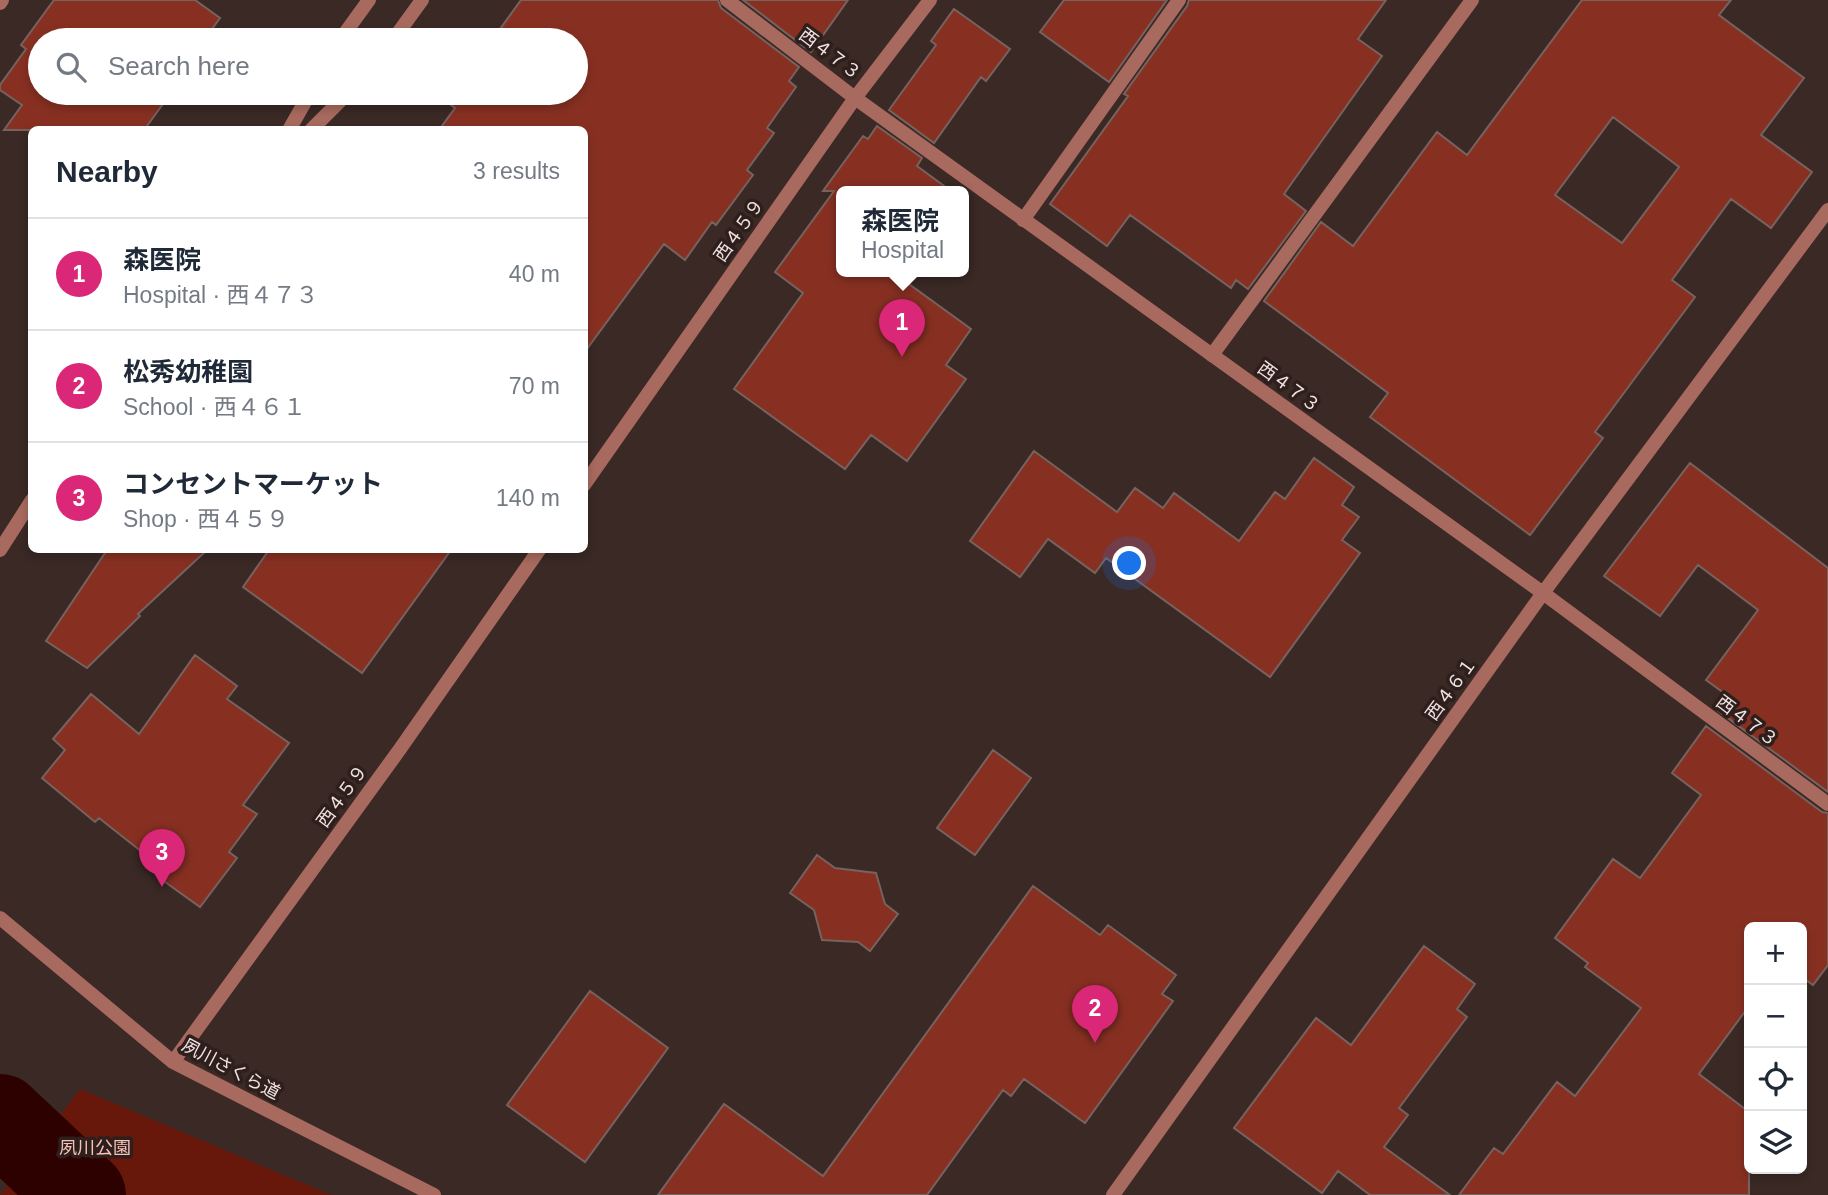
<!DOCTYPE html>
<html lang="en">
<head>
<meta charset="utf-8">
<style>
	:root { --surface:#fff; --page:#f6f6f7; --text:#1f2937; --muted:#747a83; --line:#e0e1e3; --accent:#db2777 }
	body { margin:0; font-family:Arial,"Noto Sans JP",sans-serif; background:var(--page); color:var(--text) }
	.controls { position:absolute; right:21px; bottom:21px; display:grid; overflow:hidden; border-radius:10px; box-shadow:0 4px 10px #0003 }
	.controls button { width:63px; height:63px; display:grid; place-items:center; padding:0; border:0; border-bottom:2px solid var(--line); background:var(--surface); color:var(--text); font:35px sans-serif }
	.you { position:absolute; left:1130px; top:564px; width:24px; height:24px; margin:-18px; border:5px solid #fff; border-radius:50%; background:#1a73e8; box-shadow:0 0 0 10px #1a73e833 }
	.badge { display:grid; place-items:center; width:46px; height:46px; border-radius:50%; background:var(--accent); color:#fff; font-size:23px; font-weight:700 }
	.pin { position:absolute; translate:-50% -58px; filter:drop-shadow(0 2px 4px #0008) }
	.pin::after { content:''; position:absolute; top:37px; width:24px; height:21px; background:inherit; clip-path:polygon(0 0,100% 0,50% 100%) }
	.popup { position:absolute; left:836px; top:186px; width:133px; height:91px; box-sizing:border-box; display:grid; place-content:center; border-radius:10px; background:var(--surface); filter:drop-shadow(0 2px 5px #0005); font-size:23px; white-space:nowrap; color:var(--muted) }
	.popup b { font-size:26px; color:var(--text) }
	.popup::after { content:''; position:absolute; left:50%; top:100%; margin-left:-14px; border:14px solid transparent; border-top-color:var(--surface) }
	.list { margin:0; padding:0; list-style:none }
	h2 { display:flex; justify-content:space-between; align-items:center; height:91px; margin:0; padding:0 28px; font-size:30px }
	h2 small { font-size:23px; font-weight:400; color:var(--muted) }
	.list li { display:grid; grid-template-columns:46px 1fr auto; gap:21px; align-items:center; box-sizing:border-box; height:112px; padding:0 28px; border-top:2px solid var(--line) }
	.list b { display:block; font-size:26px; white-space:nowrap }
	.list p { margin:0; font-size:23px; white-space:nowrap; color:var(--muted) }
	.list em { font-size:23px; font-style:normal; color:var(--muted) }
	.icon { flex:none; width:38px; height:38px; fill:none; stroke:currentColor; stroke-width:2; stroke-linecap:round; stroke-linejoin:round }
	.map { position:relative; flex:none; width:1828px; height:1195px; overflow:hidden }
	.search { position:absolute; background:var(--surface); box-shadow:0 4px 10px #0003; left:28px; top:28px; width:560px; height:77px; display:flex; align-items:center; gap:18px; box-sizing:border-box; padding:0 24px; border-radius:38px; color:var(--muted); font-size:26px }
	.panel { position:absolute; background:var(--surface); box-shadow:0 4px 10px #0003; left:28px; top:126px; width:560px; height:427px; border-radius:10px }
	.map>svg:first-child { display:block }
</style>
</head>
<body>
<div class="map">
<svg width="1828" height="1195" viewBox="0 0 1828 1195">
	<rect width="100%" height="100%" fill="#3a2925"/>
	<path fill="#68170b" d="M80,1089L331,1195H0Z"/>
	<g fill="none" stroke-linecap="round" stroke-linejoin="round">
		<path stroke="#2c0100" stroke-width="88" d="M0,1118L82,1195"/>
	</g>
	<path fill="#873022" stroke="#76625e" stroke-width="2" fill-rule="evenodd" d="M54,0H195L220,18L204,40H40V93H171L144,130H4L22,105L0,90V85L26,49L21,45Z
		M521,0H718L721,8L799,67L789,81L796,87L767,128L774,133L747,170L753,175L716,225L712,222L685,260L664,244L584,353V130H439L455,108L447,102L454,93H576V40H492Z
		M743,0H848L811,52Z
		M1064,0H1167L1109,82L1040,32Z
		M1189,0H1386L1358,39L1382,56L1284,194L1306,211L1248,289L1236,280L1231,288L1130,215L1107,246L1050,204L1128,96L1124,94L1187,6Z
		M1582,0H1731L1719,15L1804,78L1761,135L1812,172L1771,228L1731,199L1672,280L1695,297L1595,432L1603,438L1530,535L1370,417L1388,393L1264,301L1321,222L1353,246L1437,132L1467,155ZM1613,117L1679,167L1622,243L1555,195Z
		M954,9L1010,49L986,81L981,77L934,143L889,110L936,45L931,41Z
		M877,126L922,158L917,166L951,191H841V271H891L971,329L946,365L966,379L907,461L871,435L845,469L734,389L803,293L775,272L834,191H823L863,136L868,139Z
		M1034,451L1117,512L1135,488L1163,508L1174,493L1239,541L1275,492L1285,499L1314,458L1354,487L1342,505L1359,517L1342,540L1360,553L1270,677L1106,558L1095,573L1048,539L1020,577L970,541Z
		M1690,463L1828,568V792L1717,710L1728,696L1706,680L1758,610L1698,565L1660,616L1604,576Z
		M107,550H207L138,614L140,616L87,668L46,641Z
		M269,550H451L362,673L243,587Z
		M195,655L237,686L227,699L289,743L243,805L257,814L229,852L237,858L200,907L161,879L166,871L99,818L95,822L42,778L65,750L53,739L91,694L139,734Z
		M1706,726L1822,812L1828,813V965L1813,985L1802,977V927H1749V1006L1699,1074L1749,1112V1195H1459L1494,1148L1503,1154L1557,1082L1575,1096L1641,1008L1585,967L1588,963L1555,938L1613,859L1640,878L1701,795L1672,773Z
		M993,750L1031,778L975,855L937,828Z
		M817,855L835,868L876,873L885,904L898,914L870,951L858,942L822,940L814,910L790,893Z
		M1033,886L1100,935L1108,925L1176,975L1162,994L1173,1001L1085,1123L1024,1079L1011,1096L1003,1090L927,1195H658L724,1104L823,1176Z
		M1424,946L1475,984L1457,1009L1467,1017L1399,1108L1408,1115L1384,1147L1450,1195H1370L1338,1171L1322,1193L1234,1128L1316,1018L1351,1045Z
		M590,991L668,1048L585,1162L507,1105Z"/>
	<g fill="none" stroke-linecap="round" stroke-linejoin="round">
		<path stroke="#a86a5e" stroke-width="14" d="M1023,220L1179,0
			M1212,355L1472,0"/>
		<path stroke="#a86a5e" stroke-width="14" d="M727,0L855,98L1543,593L1828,804
			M0,3L2,0
			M340,40L369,0
			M393,40L422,0
			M289,130L310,93
			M311,130L348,93
			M584,485L855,98L930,0
			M0,918L173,1062L434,1195
			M173,1062L400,749L539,550
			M1113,1195L1543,593L1828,210"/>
		<path stroke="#a86a5e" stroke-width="14" d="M0,550L32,500"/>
	</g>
	<g text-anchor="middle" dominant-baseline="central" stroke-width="7" stroke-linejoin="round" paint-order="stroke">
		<g font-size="18" fill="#efe3e1" stroke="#2f1f1c">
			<text transform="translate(830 54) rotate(37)">西４７３</text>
			<text transform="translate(739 230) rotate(-55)">西４５９</text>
			<text transform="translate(1289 387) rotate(36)">西４７３</text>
			<text transform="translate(1451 689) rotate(-54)">西４６１</text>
			<text transform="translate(1747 721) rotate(37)">西４７３</text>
			<text transform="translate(342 796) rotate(-54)">西４５９</text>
			<text transform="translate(231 1069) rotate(28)">夙川さくら道</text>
		</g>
		<g font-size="18" fill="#f7c3b9" stroke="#2f1f1c">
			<text x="95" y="1148">夙川公園</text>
		</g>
	</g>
</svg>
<div class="controls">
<button>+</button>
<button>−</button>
<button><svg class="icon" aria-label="locate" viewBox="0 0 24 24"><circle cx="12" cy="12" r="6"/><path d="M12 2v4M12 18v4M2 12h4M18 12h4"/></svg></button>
<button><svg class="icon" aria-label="layers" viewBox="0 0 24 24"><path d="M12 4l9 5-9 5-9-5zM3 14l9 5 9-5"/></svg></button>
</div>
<div class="you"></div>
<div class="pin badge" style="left:902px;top:357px">1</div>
<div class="popup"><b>森医院</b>Hospital</div>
<div class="pin badge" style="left:1095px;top:1043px">2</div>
<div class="pin badge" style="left:162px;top:887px">3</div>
<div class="search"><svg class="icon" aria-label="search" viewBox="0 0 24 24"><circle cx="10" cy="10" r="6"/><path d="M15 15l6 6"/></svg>Search here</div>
<section class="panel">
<h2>Nearby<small>3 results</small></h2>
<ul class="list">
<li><span class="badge">1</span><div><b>森医院</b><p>Hospital · 西４７３</p></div><em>40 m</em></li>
<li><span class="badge">2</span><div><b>松秀幼稚園</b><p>School · 西４６１</p></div><em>70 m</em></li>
<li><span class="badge">3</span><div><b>コンセントマーケット</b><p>Shop · 西４５９</p></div><em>140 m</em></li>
</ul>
</section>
</div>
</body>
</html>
